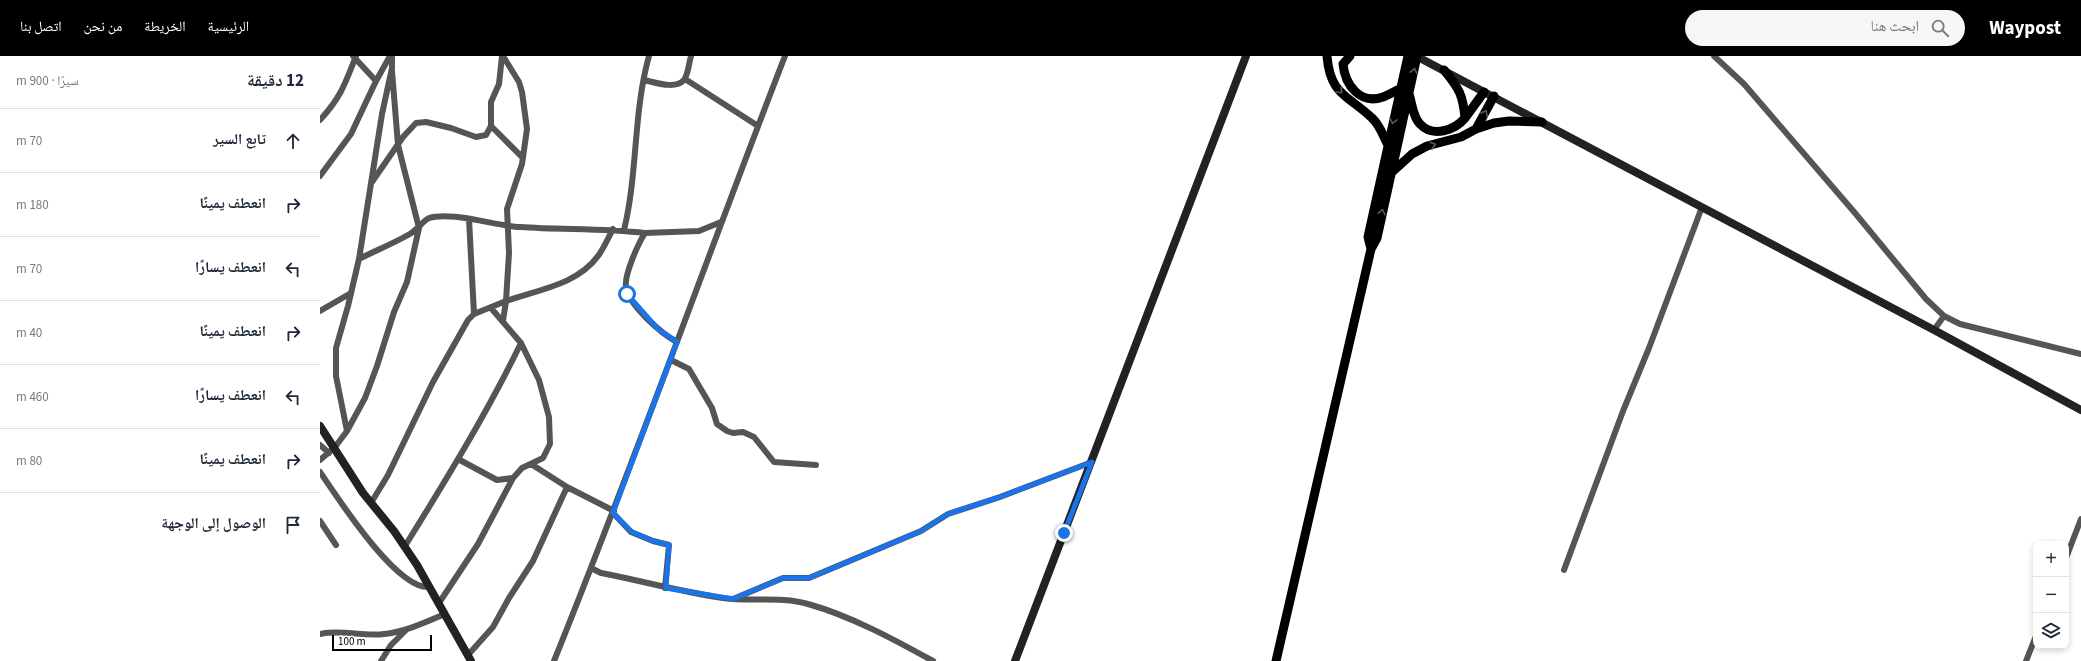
<!DOCTYPE html>
<html lang="ar">
<head>
<meta charset="utf-8">
<style>
	:root { --surface:#fff; --page:#f6f6f7; --text:#1f2937; --muted:#747a83; --line:#e0e1e3; --accent:#000 }
	body { margin:0; font-family:"Source Sans 3","Noto Naskh Arabic",sans-serif; background:var(--page); color:var(--text); direction:rtl }
	.controls { position:absolute; right:12px; bottom:12px; display:grid; overflow:hidden; border-radius:8px; box-shadow:0 2px 6px #0003 }
	.controls button { width:36px; height:36px; display:grid; place-items:center; padding:0; border:0; border-bottom:1px solid var(--line); background:var(--surface); color:var(--text); font:20px sans-serif }
	.scale { position:absolute; left:12px; bottom:10px; width:100px; box-sizing:border-box; padding-left:4px; border:2px solid #000; border-top:0; font-size:11px; line-height:14px; white-space:nowrap; color:#000; -webkit-text-stroke:3px #fff; paint-order:stroke }
	.stop { position:absolute; width:12px; height:12px; margin:-9px; border:3px solid #1a73e8; border-radius:50%; background:#fff }
	.stop.end { background:#1a73e8; border-color:#fff; box-shadow:0 1px 4px #0008 }
	.list { margin:0; padding:0; list-style:none }
	h2 { display:flex; justify-content:space-between; align-items:center; height:52px; margin:0; padding:0 16px; font-size:17px }
	h2 small { font-size:13px; font-weight:400; color:var(--muted) }
	.list li { display:grid; grid-template-columns:26px 1fr auto; gap:12px; align-items:center; box-sizing:border-box; height:64px; padding:0 16px; border-top:1px solid var(--line) }
	.list b { display:block; font-size:15px; white-space:nowrap }
	.list em { font-size:13px; font-style:normal; color:var(--muted) }
	.icon { flex:none; width:22px; height:22px; fill:none; stroke:currentColor; stroke-width:2; stroke-linecap:round; stroke-linejoin:round }
	.map { position:relative; flex:none; width:1761px; height:605px; overflow:hidden; direction:ltr }
	header { display:flex; align-items:center; gap:24px; box-sizing:border-box; height:56px; padding:0 20px; background:var(--accent); color:#fff }
	header strong { font-size:19px }
	nav { display:flex; gap:22px; margin-inline-start:auto; font-size:14px }
	.search { width:280px; height:36px; background:var(--page); display:flex; align-items:center; gap:10px; box-sizing:border-box; padding:0 14px; border-radius:22px; color:var(--muted); font-size:15px }
	main { display:flex }
	aside { flex:1; background:var(--surface) }
	.map>svg:first-child { display:block }
</style>
</head>
<body>
<header>
<strong>Waypost</strong>
<div class="search"><svg class="icon" aria-label="search" viewBox="0 0 24 24"><circle cx="10" cy="10" r="6"/><path d="M15 15l6 6"/></svg>ابحث هنا</div>
<nav><a>الرئيسية</a><a>الخريطة</a><a>من نحن</a><a>اتصل بنا</a></nav>
</header>
<main>
<div class="map">
<svg width="1761" height="605" viewBox="0 0 1761 605">
	<rect width="100%" height="100%" fill="#fff"/>
	<g fill="none" stroke-linecap="round" stroke-linejoin="round">
		<path stroke="#555" stroke-width="6" d="M33,0L56,25
			M1394,0L1424,28L1535,157L1606,243L1624,260L1640,268L1761,298
			M365,23L438,70
			M324,24C334,26 355,34 364,24C368,19 369,7 371,0
			M0,64C21,41 25,28 36,0
			M171,70L203,102
			M0,120L31,78L56,25L70,0
			M52,126L83,81L96,67L106,66L131,72L156,81L166,79L171,70V46L179,28L182,0
			M149,163L154,258
			M304,174C318,117 313,57 329,0
			M39,203C55,195 72,188 88,179C95,176 104,164 109,162C131,155 176,170 200,171C242,174 283,172 325,177
			M0,255L31,237
			M183,265L186,245C217,234 257,229 278,200C284,192 288,182 293,173
			M1614,274L1624,260
			M357,286C342,278 308,249 306,231C304,219 318,188 325,177L379,175L401,166
			M351,304L369,313L392,352L397,368L407,375L413,377L423,376L434,381L454,406L496,409
			M27,375L45,342L57,310L74,256L87,226L99,172L78,89L72,15
			M0,389L9,397
			M138,403L177,424L193,422
			M0,404L15,391L27,375L16,320V292L28,250L39,203L62,58L72,12V0
			M211,408L247,431L294,455
			M0,416C18,442 77,535 110,531
			M51,447L68,419L113,326L148,264L154,258L186,245L189,197L187,153L202,108L207,73L202,36L199,26L183,0
			M293,457L311,476L333,485L349,489L345,532
			M0,465L16,489
			M85,490C126,424 167,357 201,287
			M1746,502L1761,463
			M271,512L281,517C322,525 362,536 403,542C431,546 461,540 488,548C531,560 575,584 613,605
			M1244,514L1303,355L1329,292L1382,151
			M413,543L463,522H489L601,475L628,458L680,441L772,406
			M119,547L158,488L193,422L202,412L223,402L230,388L229,361L219,324L201,287L171,252
			M0,578C22,573 43,581 64,578C85,576 106,566 125,558
			M148,599L173,571L189,542L213,505L247,431
			M61,605L71,589L86,574
			M234,605C315,405 387,201 465,0
			M1706,605L1716,580"/>
		<path stroke="#222" stroke-width="8" d="M1096,0L1614,274L1761,354
			M0,370L43,437L74,475L97,509L151,605
			M695,605L926,0"/>
		<path stroke="#000" stroke-width="9" d="M1007,0C1010,39 1028,39 1052,62C1060,69 1063,80 1068,89
			M1030,0L1023,8C1025,29 1040,49 1063,41C1069,39 1075,35 1080,33
			M1089,38C1092,47 1093,61 1100,68C1113,82 1135,74 1145,62C1143,39 1139,32 1124,14
			M1145,62L1164,36
			M1156,73L1174,40
			M1070,118L1092,98L1107,90L1141,81L1156,73L1174,67L1189,65L1222,66
			M1051,193L1048,181L1088,0
			M956,605L1051,193L1057,182L1097,0"/>
	</g>
	<defs><path id="oneway-chevron" d="M-2-3.5L2.5 0L-2 3.5" fill="none" stroke-width="1.6" stroke-linecap="round" stroke-linejoin="round"/></defs>
	<g stroke="#595959">
		<use href="#oneway-chevron" transform="translate(1094 15) rotate(-77)"/>
		<use href="#oneway-chevron" transform="translate(1020 35) rotate(47)"/>
		<use href="#oneway-chevron" transform="translate(1165 57) rotate(-61)"/>
		<use href="#oneway-chevron" transform="translate(1073 65) rotate(103)"/>
		<use href="#oneway-chevron" transform="translate(1113 89) rotate(-17)"/>
		<use href="#oneway-chevron" transform="translate(1062 156) rotate(-78)"/>
	</g>
	<g fill="none" stroke-linecap="round" stroke-linejoin="round">
		<path stroke="#1a73e8" stroke-width="5" d="M307,238L338,273L357,286L293,457L312,476L333,485L349,489L346,532L413,543L463,522H489L601,475L628,458L680,441L772,406L744,477"/>
	</g>
</svg>
<div class="controls">
<button>+</button>
<button>−</button>
<button><svg class="icon" aria-label="layers" viewBox="0 0 24 24"><path d="M12 4l9 5-9 5-9-5zM3 14l9 5 9-5"/></svg></button>
</div>
<div class="scale">100 m</div>
<div class="stop" style="left:307px;top:238px"></div>
<div class="stop end" style="left:744px;top:477px"></div>
</div>
<aside>
<h2>12 دقيقة<small>سيرًا · 900 m</small></h2>
<ul class="list">
<li><svg class="icon" aria-label="ahead" viewBox="0 0 24 24"><path d="M12 20V5M6 11l6-6 6 6"/></svg><div><b>تابع السير</b></div><em>70 m</em></li>
<li><svg class="icon" aria-label="right" viewBox="0 0 24 24"><path d="M7 20v-9h11M14 6l5 5-5 5"/></svg><div><b>انعطف يمينًا</b></div><em>180 m</em></li>
<li><svg class="icon" aria-label="left" viewBox="0 0 24 24"><path d="M17 20v-9H6M10 6l-5 5 5 5"/></svg><div><b>انعطف يسارًا</b></div><em>70 m</em></li>
<li><svg class="icon" aria-label="right" viewBox="0 0 24 24"><path d="M7 20v-9h11M14 6l5 5-5 5"/></svg><div><b>انعطف يمينًا</b></div><em>40 m</em></li>
<li><svg class="icon" aria-label="left" viewBox="0 0 24 24"><path d="M17 20v-9H6M10 6l-5 5 5 5"/></svg><div><b>انعطف يسارًا</b></div><em>460 m</em></li>
<li><svg class="icon" aria-label="right" viewBox="0 0 24 24"><path d="M7 20v-9h11M14 6l5 5-5 5"/></svg><div><b>انعطف يمينًا</b></div><em>80 m</em></li>
<li><svg class="icon" aria-label="arrive" viewBox="0 0 24 24"><path d="M6 21V4h12l-3 4 3 4H6"/></svg><div><b>الوصول إلى الوجهة</b></div></li>
</ul>
</aside>
</main>
</body>
</html>
